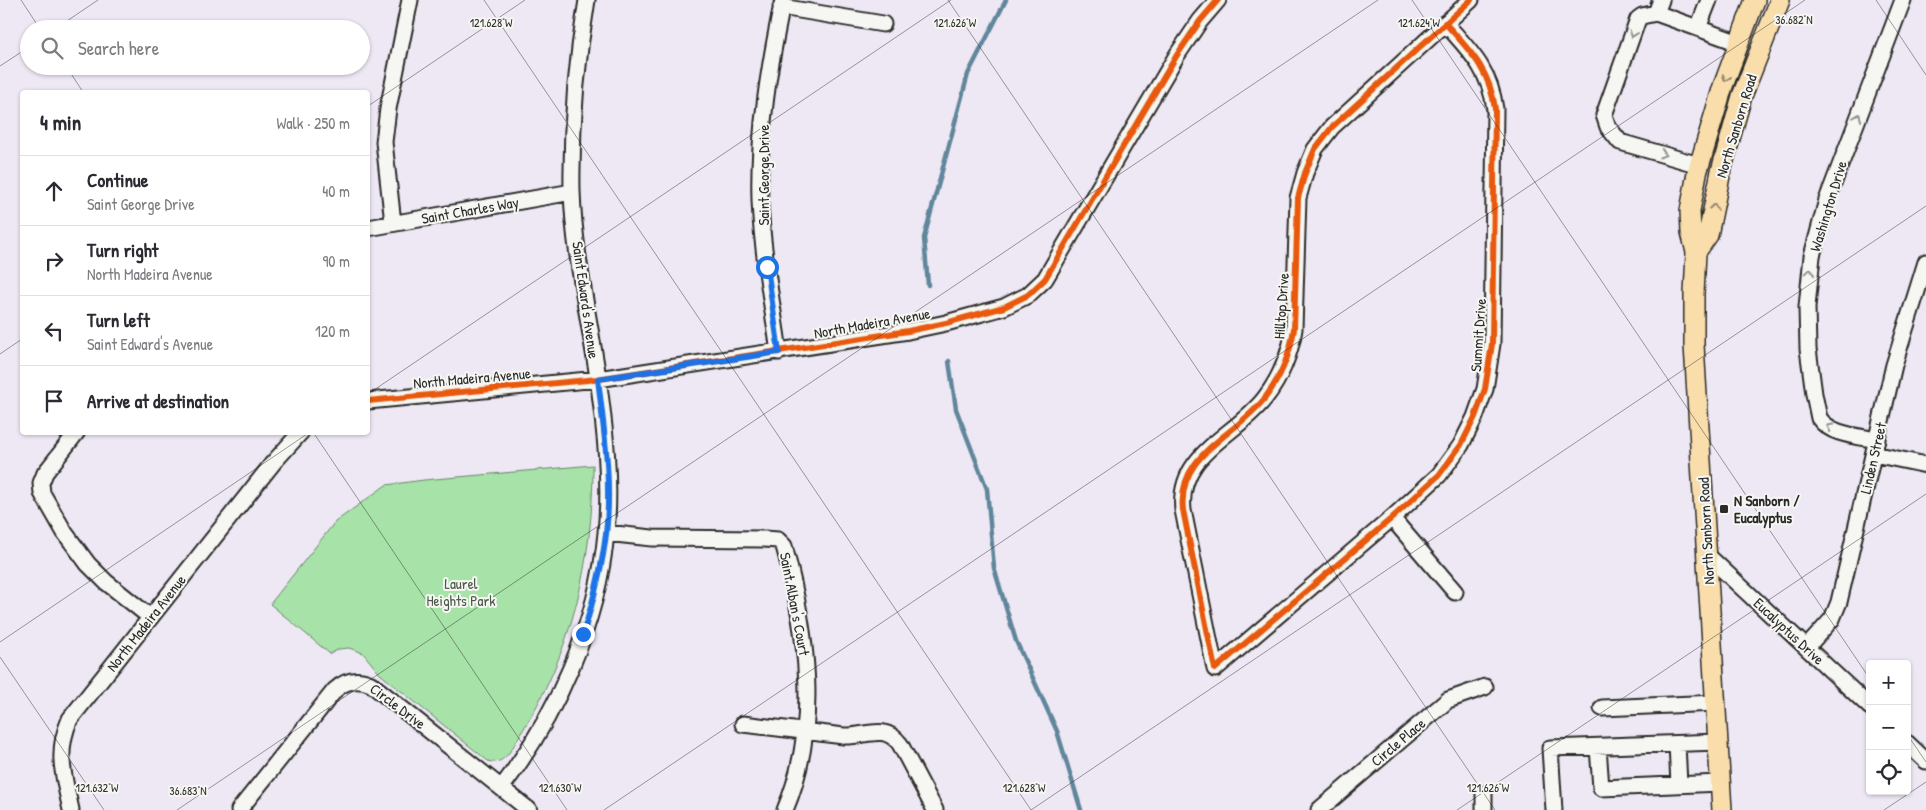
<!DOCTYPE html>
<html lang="en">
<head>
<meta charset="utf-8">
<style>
	:root { --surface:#fff; --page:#f2f2f3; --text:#2b2b33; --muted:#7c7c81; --line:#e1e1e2 }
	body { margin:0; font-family:"Patrick Hand",sans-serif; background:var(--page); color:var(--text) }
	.controls { position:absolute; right:15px; bottom:15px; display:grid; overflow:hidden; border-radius:5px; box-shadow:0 1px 4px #0004 }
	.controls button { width:45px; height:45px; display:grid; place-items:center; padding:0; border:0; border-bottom:1px solid var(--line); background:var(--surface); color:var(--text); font:25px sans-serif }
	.stop { position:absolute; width:15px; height:15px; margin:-11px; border:4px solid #1a73e8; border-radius:50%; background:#fff }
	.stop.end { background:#1a73e8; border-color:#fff; box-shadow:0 1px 5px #0008 }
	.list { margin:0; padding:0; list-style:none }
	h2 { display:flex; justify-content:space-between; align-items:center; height:65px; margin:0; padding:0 20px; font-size:21px }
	h2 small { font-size:16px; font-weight:400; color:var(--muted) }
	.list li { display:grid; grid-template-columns:32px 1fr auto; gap:15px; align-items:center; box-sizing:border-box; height:70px; padding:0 20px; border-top:1px solid var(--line) }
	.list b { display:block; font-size:19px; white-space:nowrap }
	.list p { margin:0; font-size:16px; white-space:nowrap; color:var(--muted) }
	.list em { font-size:16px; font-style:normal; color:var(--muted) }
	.icon { flex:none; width:28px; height:28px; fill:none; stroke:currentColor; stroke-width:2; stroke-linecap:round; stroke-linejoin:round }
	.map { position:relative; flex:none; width:1926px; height:810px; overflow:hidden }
	.search { position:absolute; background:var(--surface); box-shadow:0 1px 4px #0004; left:20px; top:20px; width:350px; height:55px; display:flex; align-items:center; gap:12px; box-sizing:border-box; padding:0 18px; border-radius:28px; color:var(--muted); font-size:19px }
	.panel { position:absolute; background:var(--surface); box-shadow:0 1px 4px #0004; left:20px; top:90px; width:350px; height:345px; border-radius:5px }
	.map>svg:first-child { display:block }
</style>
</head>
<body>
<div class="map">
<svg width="1926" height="810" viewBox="0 0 1926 810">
	<rect width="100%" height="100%" fill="#eee8f4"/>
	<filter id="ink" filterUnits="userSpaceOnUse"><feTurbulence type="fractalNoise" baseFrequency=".02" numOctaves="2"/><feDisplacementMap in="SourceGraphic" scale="10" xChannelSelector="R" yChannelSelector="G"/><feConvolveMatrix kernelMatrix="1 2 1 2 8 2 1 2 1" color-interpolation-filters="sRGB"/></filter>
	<g filter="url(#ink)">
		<path fill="#a7e2a8" stroke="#69866a" d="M593,465C593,562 572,652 520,735C513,746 505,767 488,761L380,674L363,653L349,648L339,649L330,654L270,604L335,522L386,485L424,480Z"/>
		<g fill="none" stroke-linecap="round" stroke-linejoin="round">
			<path stroke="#61869b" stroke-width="4.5" d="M928,285L924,238L968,74L1006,0
				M949,361L956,409L987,489L994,568L1016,641L1057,731L1081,810"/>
			<g stroke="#2b2b2b" stroke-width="19">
				<path id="minor" d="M1661,0L1656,13L1642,16L1638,19L1604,115L1608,127L1620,142L1699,165
					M781,7L883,24
					M1656,13L1739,43
					M1445,23C1470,51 1490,70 1495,109L1492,344L1485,389L1475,417L1461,445L1439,475L1392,518L1215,669L1183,510C1177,453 1235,437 1265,398C1281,377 1290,355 1294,329L1298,198L1305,173L1315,149L1332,127L1471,0
					M1698,28L1709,0
					M393,223L384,142L388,109L410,0
					M368,228L572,192
					M779,352C772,302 762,251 760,200C758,132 769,67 783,0
					M368,401L598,379L908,331L946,323L1004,307L1028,295L1045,279L1177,55L1200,21L1218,0
					M77,432L45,473L41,483L42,493L65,533L88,564L106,582L150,617
					M1877,440C1858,436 1830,435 1819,418L1814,394L1808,349L1807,307L1812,256L1827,200L1903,0
					M1874,454L1926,465
					M1392,518L1455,592
					M606,533L652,538L764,539L778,540L784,546C807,632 821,725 785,810
					M1707,555L1870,707
					M1807,647L1832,619L1839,602L1894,365L1926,262
					M1602,708L1716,703
					M743,724L844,736C866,737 884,723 900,744L935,810
					M1907,743L1926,761
					M1677,744L1679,784
					M1598,747L1601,788L1721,783
					M502,787C556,716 598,623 606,533C611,481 605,429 598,378C589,316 574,254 572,191C571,127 576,64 587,0
					M1484,794V810
					M71,810C64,776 55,753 70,719L273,463L301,432
					M239,810L335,690C346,680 358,678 371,684L529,810
					M1319,810L1448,700L1485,687
					M1554,810L1550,748L1718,742"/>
			</g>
			<g stroke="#2b2b2b" stroke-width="22">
				<path id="major" d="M1696,252L1708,235L1721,171L1742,96L1780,0
					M1722,810L1694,345V294L1696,252L1691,232L1690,211L1697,173L1723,86L1755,0"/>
			</g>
			<use href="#minor" stroke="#f6f6f2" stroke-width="15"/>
			<use href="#major" stroke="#f9deab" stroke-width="19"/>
			<g stroke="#f6f6f2" stroke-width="9">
				<path id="cycleway" d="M1445,23C1470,51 1490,70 1495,109L1492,344L1485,389L1475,417L1461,445L1439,475L1392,518L1215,669L1183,510C1177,453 1235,437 1265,398C1281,377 1290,355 1294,329L1298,198L1305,173L1315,149L1332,127L1471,0
					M368,401L598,379L908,331L946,323L1004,307L1028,295L1045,279L1177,55L1200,21L1218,0"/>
			</g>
			<use href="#cycleway" stroke="#e8590c" stroke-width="6"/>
		</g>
		<defs><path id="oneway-chevron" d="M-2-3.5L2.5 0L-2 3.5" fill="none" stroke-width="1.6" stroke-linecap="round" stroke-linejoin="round" transform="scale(1.25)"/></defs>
		<g stroke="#90908e">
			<use href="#oneway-chevron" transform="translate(1633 34) rotate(110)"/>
			<use href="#oneway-chevron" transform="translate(1858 117) rotate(-69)"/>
			<use href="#oneway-chevron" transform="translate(1663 154) rotate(17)"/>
			<use href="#oneway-chevron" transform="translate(1810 272) rotate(-82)"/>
			<use href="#oneway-chevron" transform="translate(1830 427) rotate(-153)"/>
		</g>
		<g stroke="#92846b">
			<use href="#oneway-chevron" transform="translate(1726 78) rotate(110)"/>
			<use href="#oneway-chevron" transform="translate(1714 207) rotate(-78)"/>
		</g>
	</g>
	<g fill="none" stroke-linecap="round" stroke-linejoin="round" filter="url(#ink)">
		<path stroke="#1a73e8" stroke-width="6" d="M583,634C593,602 602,568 606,534C612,482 604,431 598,379L779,352L767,267"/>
	</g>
	<path fill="none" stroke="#2b2b2b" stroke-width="1" stroke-opacity="0.45" d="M21,0L40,29M484,0L1031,810M948,0L1495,810M1412,0L1870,679M1876,0L1926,75M55,29L98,0M0,66L29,47M66,66L83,92M368,106L525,0M0,354L22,339M368,394L951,0M313,432L567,810M0,642L310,432M0,657L104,810M1907,734L1926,762M177,810L1378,0M604,810L1805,0M1031,810L1926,206M1457,810L1926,494M1884,810L1926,782"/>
	<rect fill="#2b2b2b" stroke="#f6f6f2" stroke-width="2" x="1719" y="504" width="10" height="10" rx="2.5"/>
	<g text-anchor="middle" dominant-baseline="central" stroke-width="4" stroke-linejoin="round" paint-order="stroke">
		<g font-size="15" fill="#2b2b2b" stroke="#f6f6f2">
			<text transform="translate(1736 126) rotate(-73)">North Sanborn Road</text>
			<text transform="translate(763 175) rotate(-90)">Saint George Drive</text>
			<text transform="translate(1828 206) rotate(-73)">Washington Drive</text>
			<text transform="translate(470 210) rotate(-10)">Saint Charles Way</text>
			<text transform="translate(586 300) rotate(82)">Saint Edward's Avenue</text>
			<text transform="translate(1281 306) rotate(-86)">Hilltop Drive</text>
			<text transform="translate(872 323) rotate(-10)">North Madeira Avenue</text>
			<text transform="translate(1478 335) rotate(-86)">Summit Drive</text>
			<text transform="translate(472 378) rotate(-5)">North Madeira Avenue</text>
			<text transform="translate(1873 458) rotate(-77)">Linden Street</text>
			<text transform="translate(1706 531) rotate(-93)">North Sanborn Road</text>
			<text transform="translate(795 604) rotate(79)">Saint Alban's Court</text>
			<text transform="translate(146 623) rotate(-52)">North Madeira Avenue</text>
			<text transform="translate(1789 631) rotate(43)">Eucalyptus Drive</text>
			<text transform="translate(398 706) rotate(37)">Circle Drive</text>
			<text transform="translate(1398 742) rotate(-40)">Circle Place</text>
		</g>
		<g font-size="15" font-weight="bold" fill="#2b2b2b" stroke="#f6f6f2" text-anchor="start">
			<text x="1734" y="500">N Sanborn /<tspan x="1734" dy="17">Eucalyptus</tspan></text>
		</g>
		<g font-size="15" fill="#4a594a" stroke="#f6f6f2">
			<text x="461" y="583">Laurel<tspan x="461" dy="17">Heights Park</tspan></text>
		</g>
	</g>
	<g font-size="12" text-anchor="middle" fill="#2b2b2b" stroke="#f6f6f2" stroke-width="4" stroke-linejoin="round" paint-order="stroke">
		<text x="1794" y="24">36.682°N</text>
		<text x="491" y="27">121.628°W</text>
		<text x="955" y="27">121.626°W</text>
		<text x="1419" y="27">121.624°W</text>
		<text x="97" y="792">121.632°W</text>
		<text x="560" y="792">121.630°W</text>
		<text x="1024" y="792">121.628°W</text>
		<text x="1488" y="792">121.626°W</text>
		<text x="188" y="795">36.683°N</text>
	</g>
</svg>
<div class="controls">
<button>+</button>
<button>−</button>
<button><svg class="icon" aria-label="locate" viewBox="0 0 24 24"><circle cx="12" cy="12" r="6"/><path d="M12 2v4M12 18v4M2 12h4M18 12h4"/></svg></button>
</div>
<div class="stop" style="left:767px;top:267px"></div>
<div class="stop end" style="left:583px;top:634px"></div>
<div class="search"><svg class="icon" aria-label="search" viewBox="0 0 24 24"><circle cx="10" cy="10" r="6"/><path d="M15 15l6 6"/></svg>Search here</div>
<section class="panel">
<h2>4 min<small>Walk · 250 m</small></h2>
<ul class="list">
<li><svg class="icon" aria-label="ahead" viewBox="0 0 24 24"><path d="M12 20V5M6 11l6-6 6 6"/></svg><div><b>Continue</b><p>Saint George Drive</p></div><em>40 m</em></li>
<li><svg class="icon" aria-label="right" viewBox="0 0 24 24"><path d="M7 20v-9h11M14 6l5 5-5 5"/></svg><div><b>Turn right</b><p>North Madeira Avenue</p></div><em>90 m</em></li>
<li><svg class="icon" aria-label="left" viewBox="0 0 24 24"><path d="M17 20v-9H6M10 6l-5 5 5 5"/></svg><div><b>Turn left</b><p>Saint Edward's Avenue</p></div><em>120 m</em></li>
<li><svg class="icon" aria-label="arrive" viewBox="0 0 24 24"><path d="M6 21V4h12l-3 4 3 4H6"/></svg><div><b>Arrive at destination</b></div></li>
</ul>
</section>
</div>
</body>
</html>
